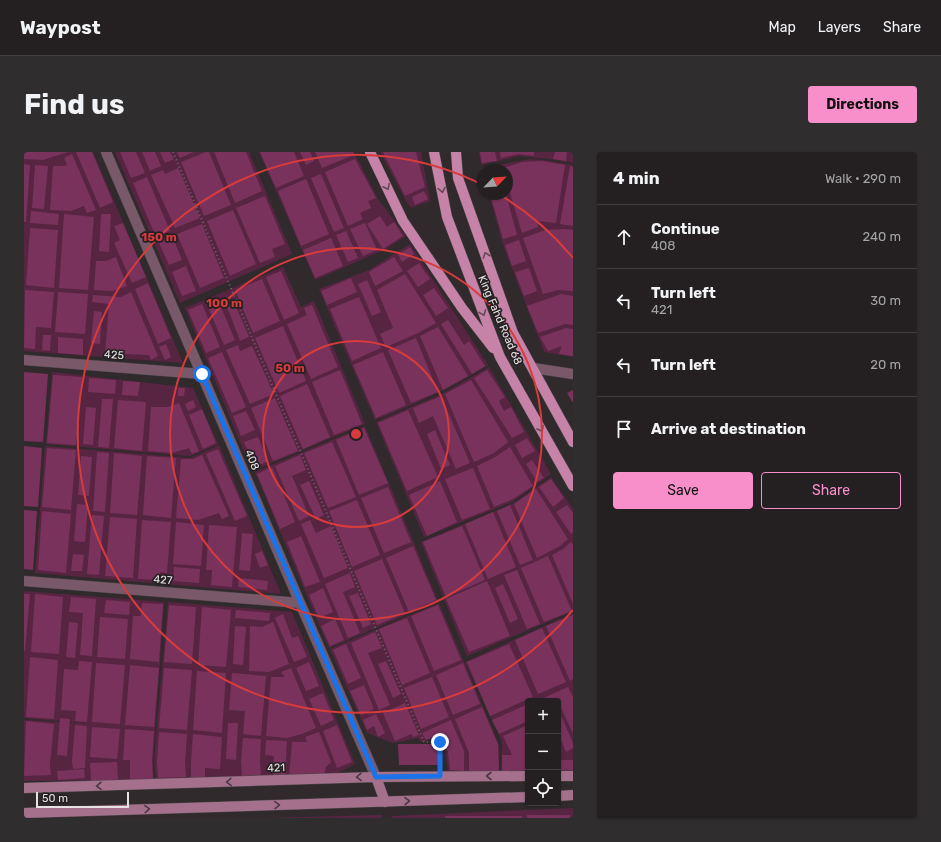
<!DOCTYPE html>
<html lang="en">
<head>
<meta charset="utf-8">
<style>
	:root { --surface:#242022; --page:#302d2f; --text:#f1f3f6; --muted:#a3a3a5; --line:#413e40; --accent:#f98fca }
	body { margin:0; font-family:Rubik,sans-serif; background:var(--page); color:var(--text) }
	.controls { position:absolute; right:12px; bottom:12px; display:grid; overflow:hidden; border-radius:4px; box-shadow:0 1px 3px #0004 }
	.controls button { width:36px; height:36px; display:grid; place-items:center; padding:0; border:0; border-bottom:1px solid var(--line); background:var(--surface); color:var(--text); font:20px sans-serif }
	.compass { position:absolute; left:453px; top:12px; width:36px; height:36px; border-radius:50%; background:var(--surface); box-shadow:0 1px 3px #0004; rotate:65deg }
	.scale { position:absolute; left:12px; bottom:10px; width:93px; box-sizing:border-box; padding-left:4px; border:2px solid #e6e2e4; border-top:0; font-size:11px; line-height:14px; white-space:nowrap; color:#e6e2e4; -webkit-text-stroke:3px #262023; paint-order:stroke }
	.stop { position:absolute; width:12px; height:12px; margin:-9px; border:3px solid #1a73e8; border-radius:50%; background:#fff }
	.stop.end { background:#1a73e8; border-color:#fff; box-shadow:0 1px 4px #0008 }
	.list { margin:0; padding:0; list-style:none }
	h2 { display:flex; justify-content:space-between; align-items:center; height:52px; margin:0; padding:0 16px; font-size:17px }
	h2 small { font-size:13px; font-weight:400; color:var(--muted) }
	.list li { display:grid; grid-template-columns:26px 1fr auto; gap:12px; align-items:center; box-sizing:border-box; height:64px; padding:0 16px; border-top:1px solid var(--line) }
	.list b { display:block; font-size:15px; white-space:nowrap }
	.list p { margin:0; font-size:13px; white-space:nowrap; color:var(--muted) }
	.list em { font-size:13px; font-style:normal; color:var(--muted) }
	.actions { display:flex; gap:8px; padding:12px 16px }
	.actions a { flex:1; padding:9px 0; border:1px solid var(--accent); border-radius:4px; text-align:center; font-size:14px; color:var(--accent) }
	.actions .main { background:var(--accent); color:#111 }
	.icon { flex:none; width:22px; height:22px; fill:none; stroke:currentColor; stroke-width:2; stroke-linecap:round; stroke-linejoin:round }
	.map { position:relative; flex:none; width:549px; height:666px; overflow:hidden; border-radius:4px }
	header { display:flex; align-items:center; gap:24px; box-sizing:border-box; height:56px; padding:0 20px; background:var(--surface); border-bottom:1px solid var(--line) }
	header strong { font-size:19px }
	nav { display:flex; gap:22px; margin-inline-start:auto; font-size:14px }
	.intro { display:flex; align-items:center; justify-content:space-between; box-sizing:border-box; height:96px; padding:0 24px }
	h1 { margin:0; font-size:28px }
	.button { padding:10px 18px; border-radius:4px; background:var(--accent); color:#111; font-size:14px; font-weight:700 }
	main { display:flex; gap:24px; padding:0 24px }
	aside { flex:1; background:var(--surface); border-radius:4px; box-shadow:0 1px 3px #0004 }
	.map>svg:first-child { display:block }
</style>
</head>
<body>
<header>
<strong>Waypost</strong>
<nav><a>Map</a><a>Layers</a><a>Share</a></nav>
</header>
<div class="intro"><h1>Find us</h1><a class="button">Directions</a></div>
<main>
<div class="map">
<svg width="549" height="666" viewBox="0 0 549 666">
	<rect width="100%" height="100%" fill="#302a2d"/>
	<path fill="#572542" d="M0,0H69L159,211L0,199Z
		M91,0H225L268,102L156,151Z
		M235,0H330L354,47L382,84L362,97L291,128Z
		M356,0H397L406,49L387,56L382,49Z
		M455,0H549V11L525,7L495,4L457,13Z
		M506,7L520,8L549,13V205L520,200L479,93L465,42H483V18H459V22L457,16Z
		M386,92L464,213C428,236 390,252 351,268L295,137L345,118Z
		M259,115L277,155L290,149L341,272L228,319L161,156Z
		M465,215L527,322L488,350L400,385L352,270L418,242Z
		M28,220L169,236L194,292L166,304L22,292Z
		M341,274L414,449L305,496L231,320Z
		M195,293L257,442L11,421L21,294L166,306Z
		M527,325L549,357V459L443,504L397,390L488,352Z
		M0,439L140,450L129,609L130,628L0,629V568L71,572L0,566Z
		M144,450L268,460L331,612L308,624L132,628L130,606Z
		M415,451L475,593V622L424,621L422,601L415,585L397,590L394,586L369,591L343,581L306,497Z
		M549,461V621H534V549H504V622H477L478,589L441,510Z
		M549,656V666H368V664Z
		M358,663V666H237Z"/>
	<path fill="#79325c" d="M0,0H44L19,8L0,7Z
		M52,0H68L89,50L76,56Z
		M96,0H112L121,21L107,26Z
		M118,0H131L137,14L126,19Z
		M136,0H146L150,7L141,11Z
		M153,0H170L156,6Z
		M182,0H185L207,53L180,64L157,10Z
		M190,0H222L238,39L211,51Z
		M236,0H270L280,24L252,36Z
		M276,0H286L290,9L282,13Z
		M291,0H329L330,3L298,16Z
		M359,0H392L401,35L381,44Z
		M456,0H471L473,9L458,11Z
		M476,0H510V4L495,2L477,6Z
		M531,0H543L542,9L529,7Z
		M48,2L72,58L63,61L60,54L47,59L26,58L29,14H40L43,13L40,6Z
		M331,7L352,46L344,49L347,56L336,61L339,67L324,74L301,20Z
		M518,9L541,13L532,71L513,69L514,75L498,81L483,31V18H479V16L498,10Z
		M0,12L6,13L2,70H0Z
		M11,13L24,14L20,57L8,56Z
		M473,14L475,18H459Z
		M546,14L549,15V74L536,72Z
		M154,16L176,66L151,76L127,23L139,18L141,22Z
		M297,22L320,76L310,80L287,26Z
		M123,25L146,79L132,85L109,31Z
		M282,27L305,82L277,94L254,39Z
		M400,39L404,47L391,53L388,45Z
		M466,42H482L493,83L479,87Z
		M241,44L261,92L248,97L251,105L236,111L212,56Z
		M209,58L232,112L206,124L183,69Z
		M7,59L35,62L34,73L6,71Z
		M40,62L70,65L64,138L35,136Z
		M77,62H87L85,100L75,99Z
		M356,64L363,75L370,70L379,84L359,97L343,72Z
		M99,71L122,125L108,131L90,91L96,88L90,74Z
		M341,71L353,98L339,104L326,77Z
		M178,72L200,126L176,136L153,82Z
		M6,76L34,78L30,136L2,133Z
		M540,77L549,78V139L534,138L519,142L499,86L521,78Z
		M322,79L334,106L324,110L312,83Z
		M148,83L158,108L145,113L134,89Z
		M307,86L319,114L291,126L279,98Z
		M495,88L502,109L488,114L481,93Z
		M386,95L390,102L378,110L374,103Z
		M92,105L103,134L88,139L70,138L72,109H82Z
		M370,105L379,119L351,134L345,120Z
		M395,111L406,127L394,135L383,119Z
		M162,114L172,139L158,144L148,120Z
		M505,116L513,139L500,144L491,120Z
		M257,119L275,161L260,168L242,125Z
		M381,122L412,171L394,181L362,195L356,182L369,176L353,138Z
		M327,126L333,140L303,153L297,139Z
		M238,127L256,169L229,181L211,138Z
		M343,128L357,160L348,164L334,132Z
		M124,131L147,186L134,192L111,137Z
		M410,136L424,156L412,164L399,143Z
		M1,138L30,140L27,176L12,175L11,197L0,196Z
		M34,140L64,142L61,182L31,180Z
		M107,140L134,204L127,208L125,203L101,202V204L81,202L85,152L68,150L69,143L97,145Z
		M537,142L549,144V173L541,172L514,181L503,154Z
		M335,145L357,196L328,209L306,157Z
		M193,146L211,188L200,193L182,150Z
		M178,152L196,195L182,201L164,158Z
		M211,152L225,185L216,189L203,155Z
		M288,153L314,215L287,227L263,172L283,163L280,156Z
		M70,159L78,160L76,192L67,191Z
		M424,168L440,193L445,189L461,214L448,222L417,172Z
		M259,174L282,229L255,241L231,186Z
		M414,175L444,224L419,238L396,184Z
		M542,176L549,177V204L535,202L538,194L524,199L516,185Z
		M19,183H27L26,199L18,198Z
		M34,185L59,187V203L34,201Z
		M392,186L414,240L387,251L364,198Z
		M142,192L147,205L141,208L135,195Z
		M214,193L216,199L228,194L250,242L226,252L202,198Z
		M198,200L222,255L208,261L184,206Z
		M359,200L382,253L352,266L329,213Z
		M316,218L338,272L310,283L288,230Z
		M463,218L481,245L475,249L480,259L487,255L500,280L488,286L450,226Z
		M0,220L24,222L19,290L0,289Z
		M29,223L58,225L52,293L23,291Z
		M65,226L92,228L91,242L64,240Z
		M447,228L484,290L470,301L450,310L421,242Z
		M99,229L116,230L114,244L98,243Z
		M283,232L306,285L279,297L256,244Z
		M154,236H161L160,244H154Z
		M549,238V251L543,241Z
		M417,244L446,311L432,317L409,264L395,271L389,256Z
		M251,246L274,299L249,309L227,256Z
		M78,247H89L85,296L74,295Z
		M94,248L122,250L118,299L90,296Z
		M169,248L172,255L164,259L161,252Z
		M155,251L175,299L168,302L165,296L148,301L124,299L127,255H144Z
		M62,255L72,256L69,293L59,292Z
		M178,257L192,291L179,297L165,263Z
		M384,258L414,325L383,339L354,271Z
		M222,259L231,278L217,284L209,264Z
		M340,276L364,331L335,343L312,288Z
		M411,278L426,313L417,317L403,282Z
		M234,285L244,309L231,315L220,290Z
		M503,286L511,299L498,306L491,293Z
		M308,290L332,345L304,356L280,301Z
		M0,294L18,296L14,355L0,354Z
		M486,295L509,334L489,347L470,355L453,314L471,305Z
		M23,296L52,298L47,358L18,355Z
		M194,297L223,364L211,369L182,302Z
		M73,300L85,301L81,360L69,359Z
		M90,301L118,304L113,363L86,361Z
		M178,303L205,364L198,367L195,361L174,368L152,366L157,307H169Z
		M276,303L282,318L268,324L285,364L275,369L251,314Z
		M57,304L68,305L65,344L54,343Z
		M123,304L152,306L147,366L119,363Z
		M508,308L520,326L513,330L502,312Z
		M248,315L271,370L256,377L233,322Z
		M449,316L466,357L438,368L421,327Z
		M527,327L540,346L529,355L515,335Z
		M285,329L300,363L292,367L276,333Z
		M416,329L433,370L403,384L385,343Z
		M364,335L387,390L360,401L337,346Z
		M512,337L544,387L536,394L513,406L490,352Z
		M333,348L356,403L328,415L305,359Z
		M53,352L64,353L61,390L50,389Z
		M486,353L509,408L496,413L473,359Z
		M543,353L549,361V380L547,382L532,360Z
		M0,358L13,359L9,418L0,417Z
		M18,359L47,362L42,421L14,418Z
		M469,360L492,415L464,427L441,372Z
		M68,363L80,364L75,423L63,422Z
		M86,365L113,367L109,426L81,424Z
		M118,368L147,370L143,421L136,420V428L114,427Z
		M286,368L292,381L307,374L324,416L300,426L277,372Z
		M152,370L180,373L177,414L149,412Z
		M185,373L213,375L208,435L187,433L188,418H182Z
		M438,374L461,428L422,445L399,390Z
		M218,381L229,382L226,419L215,418Z
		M277,384L296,430L281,435L263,390Z
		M547,390L549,393V452L528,403L539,397Z
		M389,394L412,448L385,460L362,406Z
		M238,399L244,413L236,416L231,402Z
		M49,402L60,403L58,419H47Z
		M524,404L548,459L520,470L497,416Z
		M358,407L381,461L353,473L330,419Z
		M150,415L176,417L175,431L149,429Z
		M493,418L516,472L503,477L480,423Z
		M326,421L331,435L319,440L336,481L324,486L301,432Z
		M215,426L244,429L243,438L214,435Z
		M463,429L486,484L445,500L422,447Z
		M479,432L494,467L486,471L471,436Z
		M299,436L309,460L295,466L285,443Z
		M334,441L347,472L339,476L325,444Z
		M0,442H6L1,499H0Z
		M11,442L39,445L35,502L7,500Z
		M47,445L72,447L68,504L56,503L59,461L45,460Z
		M82,448L106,450L105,463L80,461Z
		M118,451L139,452L135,510L106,507L109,464H117Z
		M145,453L172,455L168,512L140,510Z
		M414,453L437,508L410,519L387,464Z
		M178,455L207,458L202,515L174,513Z
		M212,458L246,461L245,469L211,466Z
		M259,462L268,486L274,484L283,505L270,510L251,466Z
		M549,463V527L546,529L522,474Z
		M76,465L104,467L101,507L73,505Z
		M383,466L406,521L378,533L355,477Z
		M311,467L320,488L306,494L297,474Z
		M45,470L54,471L51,506L42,505Z
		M249,470L265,512L245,520L225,519L226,474L238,475Z
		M211,474L222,475L219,513L209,512Z
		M518,476L542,530L514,542L491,488Z
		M351,480L358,496L344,501L366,553L355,558L327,491Z
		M322,492L337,526L324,532L309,498Z
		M485,492L509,545L466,564L443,510Z
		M6,505L34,508L30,567L2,565Z
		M55,509L68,510L63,570L51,569L52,559L37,558L40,517L54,518Z
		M362,509L377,542L369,546L354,512Z
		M285,510L295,534L282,539L272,516Z
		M72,511L101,513L96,572L68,570Z
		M439,511L456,552L429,563L412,523Z
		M106,513L135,516L130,575L101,573Z
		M140,516L168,518L163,578L135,576Z
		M267,516L292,576L278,582L263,586L242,584L247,525H261L257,520Z
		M173,519L202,521L198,581L169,578Z
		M208,521L242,524L237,584L219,582L221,559L205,558Z
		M408,525L425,565L397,577L380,536Z
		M340,533L350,557L337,563L326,539Z
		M544,535L549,545V581L535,552H534V549H518L517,547Z
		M299,541L310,568L297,574L285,547Z
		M381,551L395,583L389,585L387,582L371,589L359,561Z
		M504,552V569L475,582L468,568Z
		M458,555L474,592L475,620L445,621V601L431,567Z
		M536,561L549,591V596L542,600L534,581V562Z
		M352,562L361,581L354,585L350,574L343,578L339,568Z
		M36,566L46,567L43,604L33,603Z
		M427,568L440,599V619L426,618L424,600L416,582L402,588L398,581Z
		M2,569L30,572L26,613L27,623L0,624Z
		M204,571H214L212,608L202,607Z
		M51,573L63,574L61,616L49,617L48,609Z
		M313,573L328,610L313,616L299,579Z
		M504,573V620L478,621V603H488L479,584Z
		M68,575L96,577L93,607L66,605Z
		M101,577L130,579L128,610L129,627H106V608H99Z
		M135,580L163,582L161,610L162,625L134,626L133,610Z
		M295,580L307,610L302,615L300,624L265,625L268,590H283L281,585Z
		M169,582L198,585L196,617L181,616V625H167V610Z
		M219,586L237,587L236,609L237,623L218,624L217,609Z
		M242,588L263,589L261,625L249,624L250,604L241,603Z
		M374,592H414V613H375Z
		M536,608H549V618H536Z
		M93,610L94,628L67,629L66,611Z
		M60,617L61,626L34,628L33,619Z
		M503,663H546V666H503Z
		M421,664H498V666H421Z"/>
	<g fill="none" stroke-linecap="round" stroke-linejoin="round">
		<g stroke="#4d474a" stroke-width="11">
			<path id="street" d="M82,0L276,451L352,625
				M0,208L178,222
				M509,216L549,222
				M0,429L276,451"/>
		</g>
		<g stroke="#4d474a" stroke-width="11">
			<path id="secondary" d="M534,624H549
				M352,625L361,650
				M0,636L352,625L504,624
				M534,644L549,643
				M0,661L504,645"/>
		</g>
		<g stroke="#4d474a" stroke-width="11">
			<path id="primary" d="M346,0L379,69L438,156L469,196
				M410,0L423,65L476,205L549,334
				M432,0L434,26L489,181L549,290"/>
		</g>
		<path stroke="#6c676a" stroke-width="2" stroke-dasharray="1 3" stroke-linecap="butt" d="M149,0L400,590H416V613"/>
		<use href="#street" stroke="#795869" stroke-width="10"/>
		<use href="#secondary" stroke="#a5708c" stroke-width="10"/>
		<use href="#primary" stroke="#c683a7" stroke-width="10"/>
	</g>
	<defs><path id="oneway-chevron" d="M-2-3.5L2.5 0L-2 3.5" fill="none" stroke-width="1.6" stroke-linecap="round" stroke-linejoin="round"/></defs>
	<g stroke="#664858">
		<use href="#oneway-chevron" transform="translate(363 35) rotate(64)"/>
		<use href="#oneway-chevron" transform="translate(418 38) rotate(79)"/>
		<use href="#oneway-chevron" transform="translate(462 103) rotate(-109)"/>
		<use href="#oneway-chevron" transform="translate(459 161) rotate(69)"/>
		<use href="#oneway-chevron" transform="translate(517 277) rotate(61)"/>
	</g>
	<g stroke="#4c3842">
		<use href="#oneway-chevron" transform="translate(465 624) rotate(180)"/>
		<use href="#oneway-chevron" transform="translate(335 625) rotate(178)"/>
		<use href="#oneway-chevron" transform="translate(205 630) rotate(178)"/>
		<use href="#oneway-chevron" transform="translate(75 634) rotate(178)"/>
		<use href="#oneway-chevron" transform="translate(383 649) rotate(-2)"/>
		<use href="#oneway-chevron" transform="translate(253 653) rotate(-2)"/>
		<use href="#oneway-chevron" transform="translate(123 657) rotate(-2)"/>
	</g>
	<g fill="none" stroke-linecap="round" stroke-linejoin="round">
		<path stroke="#1a73e8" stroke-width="5" d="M178,222L352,625L416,624V590"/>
	</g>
	<g fill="none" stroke="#d83b3b" stroke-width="2">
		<circle cx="332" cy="282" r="93"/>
		<circle cx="332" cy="282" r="186"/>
		<path d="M549 458A279 279 0 1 1 459 33M476 43A279 279 0 0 1 549 106"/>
	</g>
	<g text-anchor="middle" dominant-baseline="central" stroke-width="3.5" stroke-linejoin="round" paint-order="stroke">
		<g font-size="11" fill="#e6e2e4" stroke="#262023">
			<text transform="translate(476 168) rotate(67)">King Fahd Road 68</text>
			<text transform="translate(90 203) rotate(4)">425</text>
			<text transform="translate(228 308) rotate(67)">408</text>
			<text transform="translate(139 428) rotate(4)">427</text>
			<text transform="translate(252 616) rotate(-2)">421</text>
		</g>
	</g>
	<circle cx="332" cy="282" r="6" fill="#d83b3b" stroke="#262023" stroke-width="2"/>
	<g font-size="12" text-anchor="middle" font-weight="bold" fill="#d83b3b" stroke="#262023" stroke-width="3.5" stroke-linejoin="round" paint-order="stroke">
		<text x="135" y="89">150 m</text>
		<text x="200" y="155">100 m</text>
		<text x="266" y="220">50 m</text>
	</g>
</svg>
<div class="controls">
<button>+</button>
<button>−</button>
<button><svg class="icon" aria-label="locate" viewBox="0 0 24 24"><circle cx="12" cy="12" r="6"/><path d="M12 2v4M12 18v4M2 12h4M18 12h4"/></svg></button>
</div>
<svg class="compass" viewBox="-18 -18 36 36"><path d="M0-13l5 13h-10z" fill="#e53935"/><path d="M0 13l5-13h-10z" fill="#a3a3a5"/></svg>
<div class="scale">50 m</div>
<div class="stop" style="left:178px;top:222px"></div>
<div class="stop end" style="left:416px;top:590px"></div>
</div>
<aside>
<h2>4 min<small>Walk · 290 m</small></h2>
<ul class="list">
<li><svg class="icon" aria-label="ahead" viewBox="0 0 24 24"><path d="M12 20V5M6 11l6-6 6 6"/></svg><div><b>Continue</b><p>408</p></div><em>240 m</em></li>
<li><svg class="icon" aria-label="left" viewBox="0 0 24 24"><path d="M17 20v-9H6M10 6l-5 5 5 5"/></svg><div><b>Turn left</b><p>421</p></div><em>30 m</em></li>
<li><svg class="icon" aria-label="left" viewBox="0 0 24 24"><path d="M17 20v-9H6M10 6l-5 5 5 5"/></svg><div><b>Turn left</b></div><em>20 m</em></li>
<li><svg class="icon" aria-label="arrive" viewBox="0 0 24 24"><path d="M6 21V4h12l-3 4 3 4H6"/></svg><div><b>Arrive at destination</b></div></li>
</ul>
<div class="actions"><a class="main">Save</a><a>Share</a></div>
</aside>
</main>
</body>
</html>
